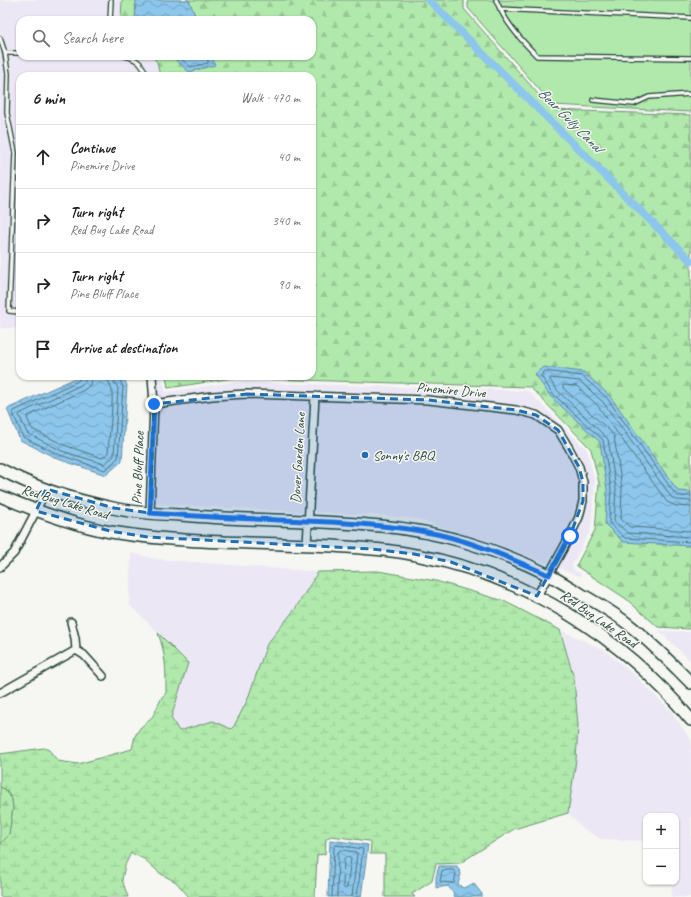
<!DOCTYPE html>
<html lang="en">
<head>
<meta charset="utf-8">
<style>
	:root { --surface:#fff; --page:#f6f6f6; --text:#202124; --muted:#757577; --line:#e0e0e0 }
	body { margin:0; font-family:Caveat,sans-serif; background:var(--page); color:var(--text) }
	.controls { position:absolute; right:12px; bottom:12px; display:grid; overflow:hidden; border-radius:8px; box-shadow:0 1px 3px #0004 }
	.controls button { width:36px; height:36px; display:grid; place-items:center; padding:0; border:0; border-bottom:1px solid var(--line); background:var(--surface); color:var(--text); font:20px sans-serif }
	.stop { position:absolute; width:12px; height:12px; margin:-9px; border:3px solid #1a73e8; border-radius:50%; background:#fff }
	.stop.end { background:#1a73e8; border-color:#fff; box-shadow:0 1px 4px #0008 }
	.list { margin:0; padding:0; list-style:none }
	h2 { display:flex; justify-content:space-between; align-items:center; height:52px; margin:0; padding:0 16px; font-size:17px }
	h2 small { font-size:13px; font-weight:400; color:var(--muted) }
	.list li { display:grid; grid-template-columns:26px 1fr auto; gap:12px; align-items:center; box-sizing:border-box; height:64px; padding:0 16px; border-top:1px solid var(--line) }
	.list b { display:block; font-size:15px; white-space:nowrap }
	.list p { margin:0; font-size:13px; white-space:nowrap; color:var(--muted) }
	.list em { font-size:13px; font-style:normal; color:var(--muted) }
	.icon { flex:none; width:22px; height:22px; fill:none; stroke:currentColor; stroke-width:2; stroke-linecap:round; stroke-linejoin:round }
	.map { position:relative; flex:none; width:691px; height:897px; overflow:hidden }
	.search { position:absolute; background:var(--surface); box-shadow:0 1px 3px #0004; left:16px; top:16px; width:300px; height:44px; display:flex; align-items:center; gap:10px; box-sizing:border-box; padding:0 14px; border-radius:12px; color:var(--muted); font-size:15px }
	.panel { position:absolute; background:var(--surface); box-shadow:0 1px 3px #0004; left:16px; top:72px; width:300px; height:308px; border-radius:12px }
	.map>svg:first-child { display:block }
</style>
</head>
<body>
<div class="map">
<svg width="691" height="897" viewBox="0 0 691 897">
	<defs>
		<pattern id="forest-firs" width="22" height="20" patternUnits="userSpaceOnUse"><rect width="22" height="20" fill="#b1e9ac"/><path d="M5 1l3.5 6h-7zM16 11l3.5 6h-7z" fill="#98c995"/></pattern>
		<pattern id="wetland-marsh" width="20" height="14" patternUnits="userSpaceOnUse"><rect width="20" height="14" fill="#b1e9ac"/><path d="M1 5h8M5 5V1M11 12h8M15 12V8" fill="none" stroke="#98c995"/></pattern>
		<pattern id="water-waves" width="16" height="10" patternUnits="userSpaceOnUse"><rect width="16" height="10" fill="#8dc6ec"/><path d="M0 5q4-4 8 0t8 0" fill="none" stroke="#73a2c0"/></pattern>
	</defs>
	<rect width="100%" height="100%" fill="#f6f6f2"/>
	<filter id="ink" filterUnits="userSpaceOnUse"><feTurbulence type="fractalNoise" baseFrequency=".025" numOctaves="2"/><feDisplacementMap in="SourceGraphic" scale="8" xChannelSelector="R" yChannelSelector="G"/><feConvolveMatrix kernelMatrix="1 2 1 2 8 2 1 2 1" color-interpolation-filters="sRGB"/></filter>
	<g filter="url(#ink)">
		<path fill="#ebe7f4" d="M0,0H122L121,20H20V56H152L157,62L160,76H20V328H0Z
			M157,376L163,381L165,391L169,392L234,382L528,391L587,450L595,483L591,529L572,565L573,569L581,574L579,576L558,568L584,518L588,501L587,481L583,465L573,446L562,428L539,412L516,405L428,396L247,389L212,392L158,399Z
			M247,398L310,400L304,512L155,504L158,408L213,400Z
			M319,400L428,404L515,414L534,419L554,432L565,449L574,468L578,483L579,501L575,515L549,564L502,546L416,519L377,515L313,512Z
			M131,553L156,559L318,572L295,609L267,644L247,702L234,726L231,729L213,721L179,731L171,718L188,663L129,604Z
			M560,630L604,650L634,675L670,710L691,740V897H672V882H676V816H646V841L601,839L581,827L568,813L576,760L578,726L574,678Z
			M659,631L691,632V662L689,659Z"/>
		<path fill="#b1e9ac" stroke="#689370" d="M468,0H691V112L553,105L468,8Z"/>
		<path fill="url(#forest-firs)" stroke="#689370" d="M122,0H464V9L552,110L691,115V629L658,627L625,598L576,566L595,530L599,483L591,449L530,387L233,378L168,388L166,376H312V76H160L157,62L152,56H312V20H121Z
			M0,787L5,789L12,799L13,808L9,835L0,844Z"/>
		<path fill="url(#wetland-marsh)" stroke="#689370" d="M378,571L436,581L504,601L560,630L574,678L578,726L576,760L568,813L514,829L460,863L436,864L432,881L412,894L415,897H385V854H370L371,844L369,841L331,836L326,839L325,854L317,855L315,897H189L176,882L161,874L144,859L131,853L125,865L122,880L128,897H0V844L9,835L13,808L12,799L5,789L0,787V754L44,748L49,750L58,761L78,764L132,749L135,736L140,728L153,716L162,697L166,693C166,670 166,655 158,633L188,663L171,718L179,731L213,721L231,729L234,726L247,701L267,644L295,609L318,572Z"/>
		<path fill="url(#water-waves)" stroke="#618fa2" d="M136,0H189L197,20H135Z
			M171,56H211L215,65L189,72Z
			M543,367L584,372L610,396L678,491L691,492V546L623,542L605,524L607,490L600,442L550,396L535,374Z
			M80,376H122L127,385L122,461L106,475L58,459L20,440L7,409Z
			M330,840L368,845L361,897H328Z
			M439,866H457L461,874L458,884L463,888L474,884L482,894V897H453L454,894L448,886L436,888V877Z"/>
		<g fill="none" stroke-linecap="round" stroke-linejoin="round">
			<path stroke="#4b747e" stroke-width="1" d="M177,56L191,67L208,63V56
				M81,376L80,379L78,381L14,411L13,413L23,437L60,455L105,470L118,458L123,387L118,376
				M86,376L85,381L81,385L21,413L19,415L27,433L62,451L104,464L114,456L118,388L114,381L113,376
				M92,376L90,385L84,390L28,416L27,418L32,429L64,445L102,458L108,453C109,434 113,410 112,391C111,386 108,382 107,376
				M691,496H678L675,494L607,398L582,376L545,371L542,374L541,376L553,394L603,440L611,489L609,523L625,538L691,542
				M691,501L677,500L672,498L603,402L580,381L550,378V380L557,390L608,439L616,489L614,521L628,533L691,537
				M691,507L676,506L667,502L598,406L577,386L563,385V388L610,431L614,436L622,488L621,519L630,527L691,531
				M346,857L350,858L351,859L347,888L345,889L343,887L344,859Z
				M453,870L456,874L454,883L440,882L442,871Z
				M332,897L334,847L336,845L363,849L357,897
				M337,897L338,852L341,850L356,852L357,854L352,897"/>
			<path stroke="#8dc6ec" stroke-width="8" d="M429,0L691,261"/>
			<g stroke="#1f3d34" stroke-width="6">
				<path id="service" d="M496,0C505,22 520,39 537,56L691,58
					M500,9L691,18
					M110,20L111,0
					M0,38L5,53L8,74L7,113L15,153L9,311L20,312
					M5,53H20
					M125,56C138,59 142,64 147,76
					M593,100L634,104L649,97L691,94"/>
			</g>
			<g stroke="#1f3d34" stroke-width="10">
				<path id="minor" d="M154,404L212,396L247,394L428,400L516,410L536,415L558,430L569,448L579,467L583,482V501L579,517L570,536L537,596
					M150,513L154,404L152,376
					M307,545L315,396
					M0,567L14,553L36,511L46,489
					M71,622L75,638L76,650
					M0,693L76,650L84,655L103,676"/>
			</g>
			<g stroke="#1f3d34" stroke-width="14">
				<path id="primary" d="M0,469C35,488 74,500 113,508C135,513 157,514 180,515C247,521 314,519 381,526C438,531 498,549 549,575C560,581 571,588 581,594C597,603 614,613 628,624C651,642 671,663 691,683
					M0,496C36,511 73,525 111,532C184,544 259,542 333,546C361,548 389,549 416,555C523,575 622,636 691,720"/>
			</g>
			<use href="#service" stroke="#f6f6f2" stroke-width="3.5"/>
			<use href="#minor" stroke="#f6f6f2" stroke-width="7"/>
			<use href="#primary" stroke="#f6f6f2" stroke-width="11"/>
		</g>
	</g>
	<g fill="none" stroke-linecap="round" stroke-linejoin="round" filter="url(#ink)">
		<path stroke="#1a73e8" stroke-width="5" d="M154,404L150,513C209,518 269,519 329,522C361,524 394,526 426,532C468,539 509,558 549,575L570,536"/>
	</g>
	<path fill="#1f6fb2" fill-opacity="0.2" stroke="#1f6fb2" stroke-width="3" stroke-dasharray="8 5" stroke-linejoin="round" d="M247,394L428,400L516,410L536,415L558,430L579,467L583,482V501L570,536L537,596L451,562L414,554L372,549L148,537L110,531L36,511L46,489L114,508L150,513L154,404Z"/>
	<circle fill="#1f6fb2" stroke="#f6f6f2" stroke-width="1.5" cx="365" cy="455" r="4"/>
	<g text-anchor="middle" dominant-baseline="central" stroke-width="3" stroke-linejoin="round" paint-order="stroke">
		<g font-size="14" fill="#1f3d34" stroke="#f6f6f2">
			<text transform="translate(451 390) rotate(5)">Pinemire Drive</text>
			<text transform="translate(298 458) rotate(-87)">Dover Garden Lane</text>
			<text transform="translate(138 468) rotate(-88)">Pine Bluff Place</text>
			<text transform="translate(65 502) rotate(17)">Red Bug Lake Road</text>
			<text transform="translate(599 619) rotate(35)">Red Bug Lake Road</text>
		</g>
		<g font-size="14" fill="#1f3d34" stroke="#f6f6f2" text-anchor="start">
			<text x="373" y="455">Sonny's BBQ</text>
		</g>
		<g font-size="15" font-style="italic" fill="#355859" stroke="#f6f6f2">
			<text transform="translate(570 120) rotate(45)">Bear Gully Canal</text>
		</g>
	</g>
</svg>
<div class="controls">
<button>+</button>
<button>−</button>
</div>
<div class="stop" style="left:570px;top:536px"></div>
<div class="stop end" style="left:154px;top:404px"></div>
<div class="search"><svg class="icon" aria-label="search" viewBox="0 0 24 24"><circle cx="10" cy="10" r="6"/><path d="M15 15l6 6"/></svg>Search here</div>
<section class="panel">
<h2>6 min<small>Walk · 470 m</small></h2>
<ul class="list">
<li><svg class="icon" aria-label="ahead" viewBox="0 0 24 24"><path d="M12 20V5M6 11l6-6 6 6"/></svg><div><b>Continue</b><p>Pinemire Drive</p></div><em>40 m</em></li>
<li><svg class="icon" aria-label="right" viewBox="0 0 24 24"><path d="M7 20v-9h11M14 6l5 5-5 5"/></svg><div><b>Turn right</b><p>Red Bug Lake Road</p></div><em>340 m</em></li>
<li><svg class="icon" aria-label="right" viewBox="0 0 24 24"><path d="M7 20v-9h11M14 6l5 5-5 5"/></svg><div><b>Turn right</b><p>Pine Bluff Place</p></div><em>90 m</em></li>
<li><svg class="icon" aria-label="arrive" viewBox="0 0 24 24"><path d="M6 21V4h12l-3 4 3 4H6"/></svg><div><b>Arrive at destination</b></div></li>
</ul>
</section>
</div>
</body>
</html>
